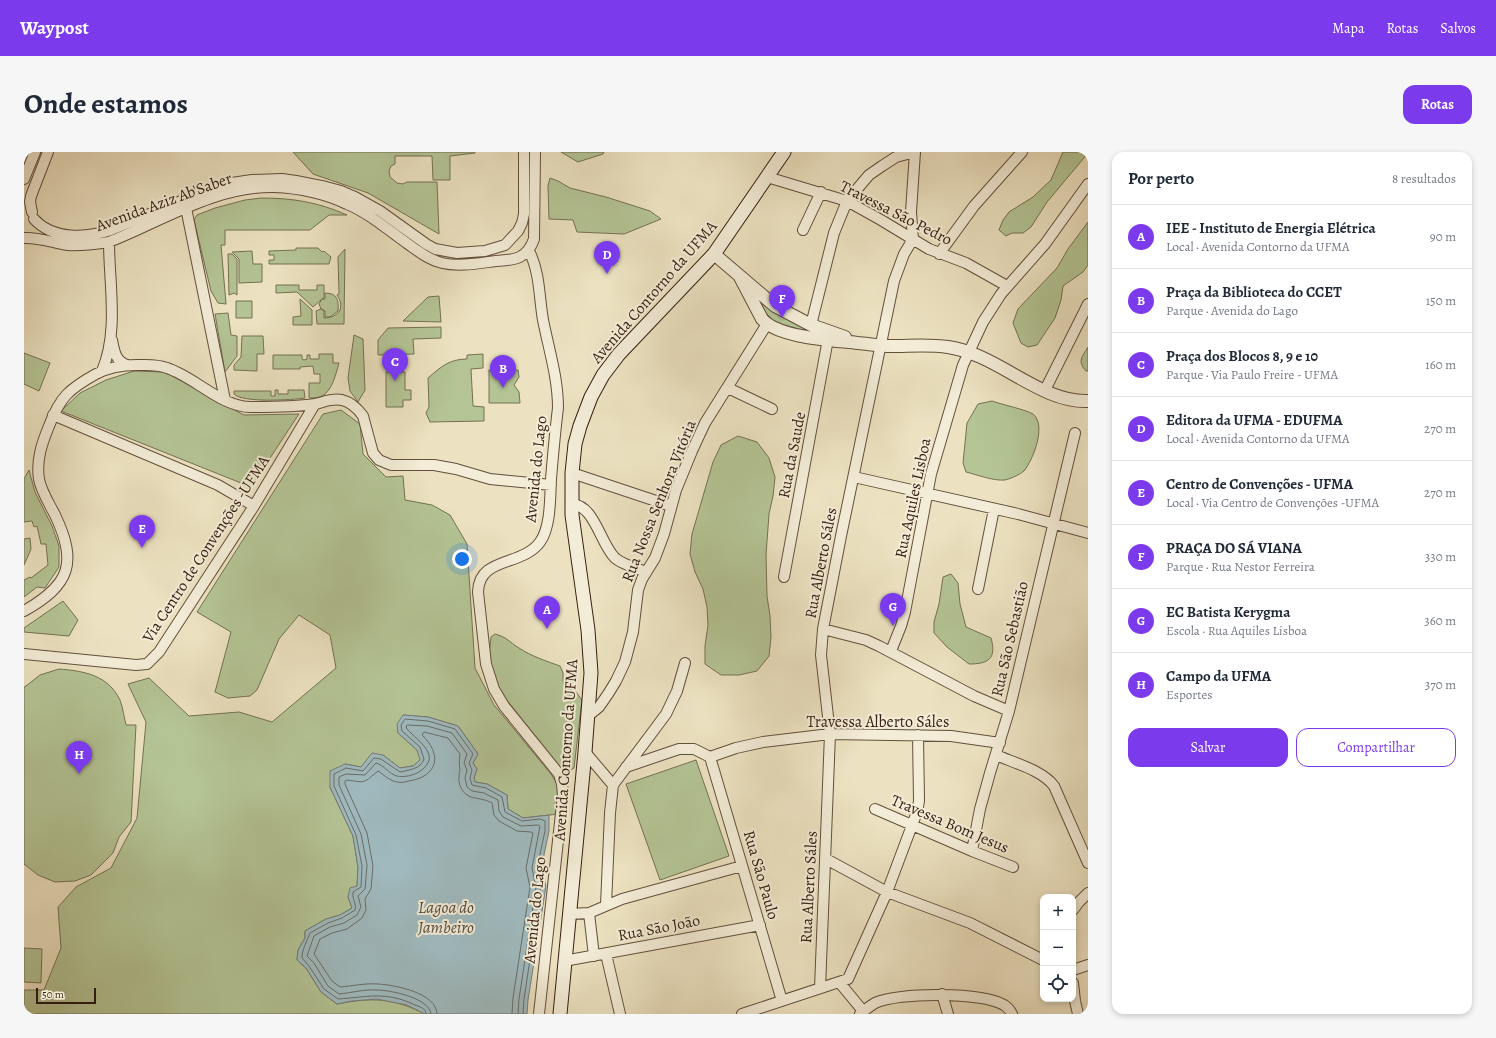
<!DOCTYPE html>
<html lang="pt">
<head>
<meta charset="utf-8">
<style>
	:root { --surface:#fff; --page:#f6f6f7; --text:#1f2937; --muted:#747a83; --line:#e0e1e3; --accent:#7c3aed }
	body { margin:0; font-family:Alegreya,serif; background:var(--page); color:var(--text) }
	.controls { position:absolute; right:12px; bottom:12px; display:grid; overflow:hidden; border-radius:8px; box-shadow:0 2px 6px #0003 }
	.controls button { width:36px; height:36px; display:grid; place-items:center; padding:0; border:0; border-bottom:1px solid var(--line); background:var(--surface); color:var(--text); font:20px sans-serif }
	.scale { position:absolute; left:12px; bottom:10px; width:60px; box-sizing:border-box; padding-left:4px; border:2px solid #351e0f; border-top:0; font-size:11px; line-height:14px; white-space:nowrap; color:#351e0f; -webkit-text-stroke:3px #f3ecd7; paint-order:stroke }
	.you { position:absolute; left:438px; top:407px; width:14px; height:14px; margin:-10px; border:3px solid #fff; border-radius:50%; background:#1a73e8; box-shadow:0 0 0 6px #1a73e833 }
	.badge { display:grid; place-items:center; width:26px; height:26px; border-radius:50%; background:var(--accent); color:#fff; font-size:13px; font-weight:700 }
	.pin { position:absolute; translate:-50% -33px; filter:drop-shadow(0 1px 2px #0008) }
	.pin::after { content:''; position:absolute; top:21px; width:14px; height:12px; background:inherit; clip-path:polygon(0 0,100% 0,50% 100%) }
	.list { margin:0; padding:0; list-style:none }
	h2 { display:flex; justify-content:space-between; align-items:center; height:52px; margin:0; padding:0 16px; font-size:17px }
	h2 small { font-size:13px; font-weight:400; color:var(--muted) }
	.list li { display:grid; grid-template-columns:26px 1fr auto; gap:12px; align-items:center; box-sizing:border-box; height:64px; padding:0 16px; border-top:1px solid var(--line) }
	.list b { display:block; font-size:15px; white-space:nowrap }
	.list p { margin:0; font-size:13px; white-space:nowrap; color:var(--muted) }
	.list em { font-size:13px; font-style:normal; color:var(--muted) }
	.actions { display:flex; gap:8px; padding:12px 16px }
	.actions a { flex:1; padding:9px 0; border:1px solid var(--accent); border-radius:12px; text-align:center; font-size:14px; color:var(--accent) }
	.actions .main { background:var(--accent); color:#fff }
	.icon { flex:none; width:22px; height:22px; fill:none; stroke:currentColor; stroke-width:2; stroke-linecap:round; stroke-linejoin:round }
	.map { position:relative; flex:none; width:1064px; height:862px; overflow:hidden; border-radius:12px }
	header { display:flex; align-items:center; gap:24px; box-sizing:border-box; height:56px; padding:0 20px; background:var(--accent); color:#fff }
	header strong { font-size:19px }
	nav { display:flex; gap:22px; margin-inline-start:auto; font-size:14px }
	.intro { display:flex; align-items:center; justify-content:space-between; box-sizing:border-box; height:96px; padding:0 24px }
	h1 { margin:0; font-size:28px }
	.button { padding:10px 18px; border-radius:12px; background:var(--accent); color:#fff; font-size:14px; font-weight:700 }
	main { display:flex; gap:24px; padding:0 24px }
	aside { flex:1; background:var(--surface); border-radius:12px; box-shadow:0 2px 6px #0003 }
	.map>svg:first-child { display:block }
</style>
</head>
<body>
<header>
<strong>Waypost</strong>
<nav><a>Mapa</a><a>Rotas</a><a>Salvos</a></nav>
</header>
<div class="intro"><h1>Onde estamos</h1><a class="button">Rotas</a></div>
<main>
<div class="map">
<svg width="1064" height="862" viewBox="0 0 1064 862">
	<rect width="100%" height="100%" fill="#ece2c1"/>
	<filter id="stains"><feTurbulence type="fractalNoise" baseFrequency=".005" numOctaves="4"/><feColorMatrix values="0 0 0 0 .2 0 0 0 0 .09 0 0 0 0 .02 0 0 0 .5 -.17"/></filter>
	<radialGradient id="worn" r=".72"><stop offset=".6" stop-color="#630" stop-opacity="0"/><stop offset="1" stop-color="#630" stop-opacity=".3"/></radialGradient>
	<path fill="#b4c495" stroke="#747152" d="M269,0H451V1L426,4V28H409L408,4H371V12L367,14L365,19L366,25L373,31L379,32L383,30H413L415,82L344,41L289,22Z
		M537,0H580L579,2L554,10Z
		M1039,0H1064V1L1023,50L1007,75L999,81H988L982,84L975,78L979,68L985,60L1009,45L1027,28Z
		M526,26L534,29L546,36L582,45L626,59L637,67L600,82L553,80L549,68L525,67L524,34Z
		M237,46C268,46 294,50 323,63H305L286,78H201V93H197L202,152L194,151L187,139L170,68L173,63L191,56L221,48Z
		M1064,70V113L1059,120L1039,134L1037,148L1031,166L1013,193L1004,195L997,191L989,171L994,157L1033,116L1044,97Z
		M272,96H294L298,100L300,99L307,105L305,112H245V108H250V103H245V99L272,98Z
		M321,97L320,172H293L292,159L297,157L295,152L298,147H301V141C313,141 315,148 314,159L306,165H301V159L297,157L300,159V166C314,166 322,156 313,143L315,142L314,105Z
		M228,99L229,112H238V130L215,131V107L208,100Z
		M204,102H208L213,107V143L210,141L205,143Z
		M252,133H275V138H293V133H300V146L298,147L289,155L273,140L252,141Z
		M415,144L417,170L379,169L404,145Z
		M276,147L288,158V173H269V165L277,164Z
		M212,149H228V166H212Z
		M737,151L784,175L792,184L752,171L742,161Z
		M204,161L207,183L213,184V204L201,220L191,162Z
		M417,175V186L389,187L390,202L354,203V188L364,176Z
		M330,183L339,187L341,238L334,250L326,239L324,226Z
		M218,184H239L240,202H233V219L210,218V213L217,205Z
		M1064,195V219H1062C1053,209 1058,205 1064,195Z
		M0,201L26,211L15,239L0,232Z
		M295,202H309V211H315C312,222 308,239 298,244C294,246 289,246 285,246V231H296V222H290L289,214L276,215V217H249V203H278V207L280,208L283,207V203H286V207H295Z
		M459,202V216L447,217L449,254L460,255V269L406,270L402,261L405,255L404,226C417,215 425,207 443,207V203Z
		M465,218H494L495,225L490,233L495,240L496,251H465Z
		M110,219L141,220L220,263L275,262L227,335L37,259L56,241L82,228Z
		M362,220H381V238H387V248H379V255H362Z
		M251,238H254V242H264V238H280L281,246C268,248 218,251 210,242V239H247V244H251Z
		M968,249C976,252 1003,258 1009,262C1023,273 1009,308 1000,319C997,322 986,327 981,328C969,329 954,323 942,320L939,311L943,271L954,252Z
		M317,258L336,272L339,302L362,325L379,324L381,348L408,353L426,363L443,392L451,516L470,553L527,622L535,635V662L499,666L484,657L483,643L463,632L451,630L450,626L453,617L449,611L454,602L434,574L404,565L379,563L374,581L393,598L397,608L389,614L376,616L359,603L337,615L321,612L306,635L329,684L334,715L333,734L324,745L328,756L316,763L302,767L281,779V786L274,798L273,808L282,816L297,840L313,852C349,845 369,846 401,862H0V838H20L37,796L34,755L52,735L87,716L113,666L122,570L104,532L125,526L165,564L215,560L248,570L312,516L306,483L275,463L255,487L233,538L226,544L204,546L191,540L207,480L173,460L299,262Z
		M714,284L733,290L745,306L751,325L749,344L745,362L742,403L743,444L746,464L747,485L745,504L733,519L715,523H697L681,512V494L684,473L683,455L679,437L671,420L666,402L668,382L689,310L697,293Z
		M5,318L11,340L28,374L35,394V415L21,436L13,435L0,445V428L6,425L7,426L24,413L22,392H17L13,374L10,375L8,369L0,370V327Z
		M6,386L7,397L0,413V387Z
		M927,422L934,431L936,452L942,475L967,486C973,507 964,512 945,512L923,495L910,481V470L915,452L919,425Z
		M39,449L54,468L45,484L0,480V476Z
		M471,482C483,485 485,490 495,496C507,504 522,509 536,514L539,521V529L542,535L552,540L558,548L550,616L541,621L482,547L471,529L465,504L467,485Z
		M35,517C60,519 84,523 96,548C99,556 100,565 102,573H112L107,670L95,685L89,701L67,723L51,729L31,730L14,723L0,712V535L2,534L16,523Z
		M672,608L705,704L636,728L602,632Z
		M0,796L18,797L17,831L0,830Z"/>
	<path fill="#9fbabf" stroke="#757c79" d="M379,563L404,565L434,574L454,602L449,611L453,617L450,626L451,630L463,632L483,643L484,657L499,666L525,663V679L517,717L522,734L504,848L503,862H401L383,853L353,847L328,849L313,852L297,840L282,816L273,808L274,798L281,786V779L302,767L316,763L328,756L324,745L326,736L333,734L334,715L329,684L306,635V619L321,612L337,615L348,601L359,603L376,616L389,614L396,608L393,598L374,581L373,572Z"/>
	<g fill="none" stroke-linecap="round" stroke-linejoin="round">
		<path stroke="#6a6c67" stroke-width="1" d="M402,862C402,856 396,855 391,853C362,839 344,845 314,847L300,837L285,814L278,806C278,797 283,789 286,781L304,771L318,766L331,758C333,753 328,747 329,740L337,735L338,714L332,683L310,634V622L322,616L339,619L350,606L357,607L376,620C385,618 397,617 400,607L396,595L378,579L377,573L381,567L404,569L431,577L449,602L445,611L448,618L446,626L448,633L462,636L478,645L481,660L498,669L516,667L521,669V679L513,716L517,734L500,847L499,862
			M407,862C406,846 366,838 353,838C340,837 327,841 315,842L304,834L290,811L283,804L290,784L306,775L320,771L333,763L337,755L334,744L341,737L343,713L337,682L315,633V625L322,622L341,623L352,611C360,613 365,622 373,624C379,626 390,623 395,620C419,604 395,590 383,577L382,574L384,573L403,574L428,581L443,602L440,611L443,618L441,626L443,635L448,639L460,641L474,648L475,659L479,665L497,674L514,673L516,674L508,716L512,735L495,847L494,862
			M413,862C413,841 371,833 354,832C341,831 329,834 316,835L308,829L290,802L296,787L308,781L323,777L338,766L342,758L341,747L347,737L349,714L343,681L321,632V629L323,628C343,631 339,631 354,619C360,623 366,629 373,630C377,631 381,630 385,629C415,624 418,602 398,583L400,580L424,586L436,602C435,608 435,612 436,618C436,620 435,621 435,624C434,632 438,642 447,645C454,647 461,647 468,651L470,663L475,669L493,679L507,680L509,681L502,716L506,735L489,846L488,862"/>
		<g stroke="#634f3c" stroke-width="12">
			<path id="minor" d="M743,25L823,49L857,68L905,97L942,111L983,134
				M0,27L11,0
				M161,51L201,248
				M8,60L6,50L7,44L24,0
				M10,67C29,88 62,86 87,78L188,36L201,32L228,28L258,27L272,29L302,35L317,39L331,45L356,59L402,92L411,97L433,101L461,99L481,93L494,79L498,71L500,62V0
				M779,78L797,40
				M0,86C15,85 29,91 44,93C57,94 71,92 85,90C138,69 191,34 250,35C275,36 300,41 323,52C345,61 364,78 384,92C394,99 405,108 418,111C435,115 455,111 472,109C491,108 503,107 510,87L511,0
				M505,99C516,120 515,145 519,168C525,198 534,226 534,256C531,280 529,303 527,327C526,345 527,375 516,390C498,415 455,404 454,440L462,512L470,537L480,554L535,622L538,632L539,643L515,862
				M915,102L950,54L998,0
				M787,173L810,81L823,49L845,23L858,14L872,5L891,0
				M88,188C90,198 91,209 103,213
				M78,219C95,179 85,132 85,90
				M704,236L748,257
				M1021,238L1064,152
				M29,263L194,333L230,354
				M548,321L647,354
				M830,325L994,362L1064,381
				M548,352C571,354 576,391 591,406C599,413 613,416 622,420
				M760,425L804,187
				M954,437L970,357
				M0,459C46,433 54,411 31,363C25,351 17,339 15,327C12,308 18,291 25,274C36,245 45,237 72,222C85,215 98,213 113,213C123,213 133,212 143,216C171,225 197,255 227,255C248,255 270,255 291,252C300,250 308,246 318,248C326,250 334,257 339,264L349,301L355,308L367,313H410L432,317L466,327L527,333
				M799,477L842,488L855,494L950,544L985,559
				M867,499L877,474L881,460L907,322L939,213L959,170L977,142L1021,92L1064,32
				M0,502L112,513L123,512L135,500L230,354L291,252
				M564,564L575,555L584,542L592,529L601,510L609,480L614,438L618,427L631,406L640,382L652,338L668,299L681,271L743,172
				M561,600L589,633L586,661L582,753
				M972,603C990,611 1018,618 1030,634L1064,711
				M686,605L712,596L739,590L806,582L927,584L976,591
				M686,605L758,849
				M602,615L655,597H670L686,605
				M589,633L642,562L653,539L661,511
				M851,657L948,699L989,715
				M948,699L956,657L966,621L985,559L1051,281
				M802,707L863,740L946,771L1019,808
				M1049,758L1055,750L1064,741
				M565,761L570,804
				M545,762L565,761L598,747L718,714
				M582,802L596,862
				M540,809L736,773
				M1049,818L1064,813
				M815,830L839,859
				M1049,831L1051,849L1054,862
				M796,836L806,582L797,503L799,477L817,384L870,129L880,102L889,87L887,60L891,0
				M918,842L924,862
				M718,862L824,827L863,740L893,660L895,649L894,583
				M836,862C841,858 846,854 851,851C874,840 958,840 980,853C983,855 986,858 988,862"/>
		</g>
		<g stroke="#634f3c" stroke-width="14">
			<path id="tertiary" d="M690,102L751,154L787,173L821,185
				M716,125L738,167C754,186 809,188 834,191C845,192 856,194 867,194C886,194 905,192 924,195C974,202 1016,251 1064,249"/>
		</g>
		<g stroke="#351e0f" stroke-width="15">
			<path id="secondary" d="M536,862L561,600L567,521L564,478L548,363V321L551,292L556,274L567,245L579,223L595,202L690,102L760,0"/>
		</g>
		<use href="#minor" stroke="#f3ecd7" stroke-width="10"/>
		<use href="#tertiary" stroke="#f3ecd7" stroke-width="12"/>
		<use href="#secondary" stroke="#f3ecd7" stroke-width="13"/>
	</g>
	<g text-anchor="middle" dominant-baseline="central" stroke-width="4" stroke-linejoin="round" paint-order="stroke">
		<g font-size="16" fill="#351e0f" stroke="#f3ecd7">
			<text transform="translate(140 50) rotate(-20)">Avenida Aziz Ab'Saber</text>
			<text transform="translate(872 61) rotate(27)">Travessa São Pedro</text>
			<text transform="translate(630 140) rotate(-49)">Avenida Contorno da UFMA</text>
			<text transform="translate(768 303) rotate(-79)">Rua da Saude</text>
			<text transform="translate(512 317) rotate(-84)">Avenida do Lago</text>
			<text transform="translate(889 346) rotate(-78)">Rua Aquiles Lisboa</text>
			<text transform="translate(635 349) rotate(-68)">Rua Nossa Senhora Vitória</text>
			<text transform="translate(182 397) rotate(-57)">Via Centro de Convenções -UFMA</text>
			<text transform="translate(797 411) rotate(-79)">Rua Alberto Sáles</text>
			<text transform="translate(986 487) rotate(-77)">Rua São Sebastião</text>
			<text x="854" y="570">Travessa Alberto Sáles</text>
			<text transform="translate(542 598) rotate(-86)">Avenida Contorno da UFMA</text>
			<text transform="translate(926 672) rotate(23)">Travessa Bom Jesus</text>
			<text transform="translate(737 723) rotate(74)">Rua São Paulo</text>
			<text transform="translate(785 735) rotate(-87)">Rua Alberto Sáles</text>
			<text transform="translate(511 758) rotate(-84)">Avenida do Lago</text>
			<text transform="translate(635 776) rotate(-11)">Rua São João</text>
		</g>
		<g font-size="17" font-style="italic" fill="#554d44" stroke="#f3ecd7">
			<text x="422" y="755">Lagoa do<tspan x="422" dy="20">Jambeiro</tspan></text>
		</g>
	</g>
	<rect width="100%" height="100%" filter="url(#stains)"/>
	<rect width="100%" height="100%" fill="url(#worn)"/>
</svg>
<div class="controls">
<button>+</button>
<button>−</button>
<button><svg class="icon" aria-label="locate" viewBox="0 0 24 24"><circle cx="12" cy="12" r="6"/><path d="M12 2v4M12 18v4M2 12h4M18 12h4"/></svg></button>
</div>
<div class="scale">50 m</div>
<div class="you"></div>
<div class="pin badge" style="left:523px;top:477px">A</div>
<div class="pin badge" style="left:479px;top:236px">B</div>
<div class="pin badge" style="left:371px;top:229px">C</div>
<div class="pin badge" style="left:583px;top:122px">D</div>
<div class="pin badge" style="left:118px;top:396px">E</div>
<div class="pin badge" style="left:758px;top:166px">F</div>
<div class="pin badge" style="left:869px;top:474px">G</div>
<div class="pin badge" style="left:55px;top:622px">H</div>
</div>
<aside>
<h2>Por perto<small>8 resultados</small></h2>
<ul class="list">
<li><span class="badge">A</span><div><b>IEE - Instituto de Energia Elétrica</b><p>Local · Avenida Contorno da UFMA</p></div><em>90 m</em></li>
<li><span class="badge">B</span><div><b>Praça da Biblioteca do CCET</b><p>Parque · Avenida do Lago</p></div><em>150 m</em></li>
<li><span class="badge">C</span><div><b>Praça dos Blocos 8, 9 e 10</b><p>Parque · Via Paulo Freire - UFMA</p></div><em>160 m</em></li>
<li><span class="badge">D</span><div><b>Editora da UFMA - EDUFMA</b><p>Local · Avenida Contorno da UFMA</p></div><em>270 m</em></li>
<li><span class="badge">E</span><div><b>Centro de Convenções - UFMA</b><p>Local · Via Centro de Convenções -UFMA</p></div><em>270 m</em></li>
<li><span class="badge">F</span><div><b>PRAÇA DO SÁ VIANA</b><p>Parque · Rua Nestor Ferreira</p></div><em>330 m</em></li>
<li><span class="badge">G</span><div><b>EC Batista Kerygma</b><p>Escola · Rua Aquiles Lisboa</p></div><em>360 m</em></li>
<li><span class="badge">H</span><div><b>Campo da UFMA</b><p>Esportes</p></div><em>370 m</em></li>
</ul>
<div class="actions"><a class="main">Salvar</a><a>Compartilhar</a></div>
</aside>
</main>
</body>
</html>
